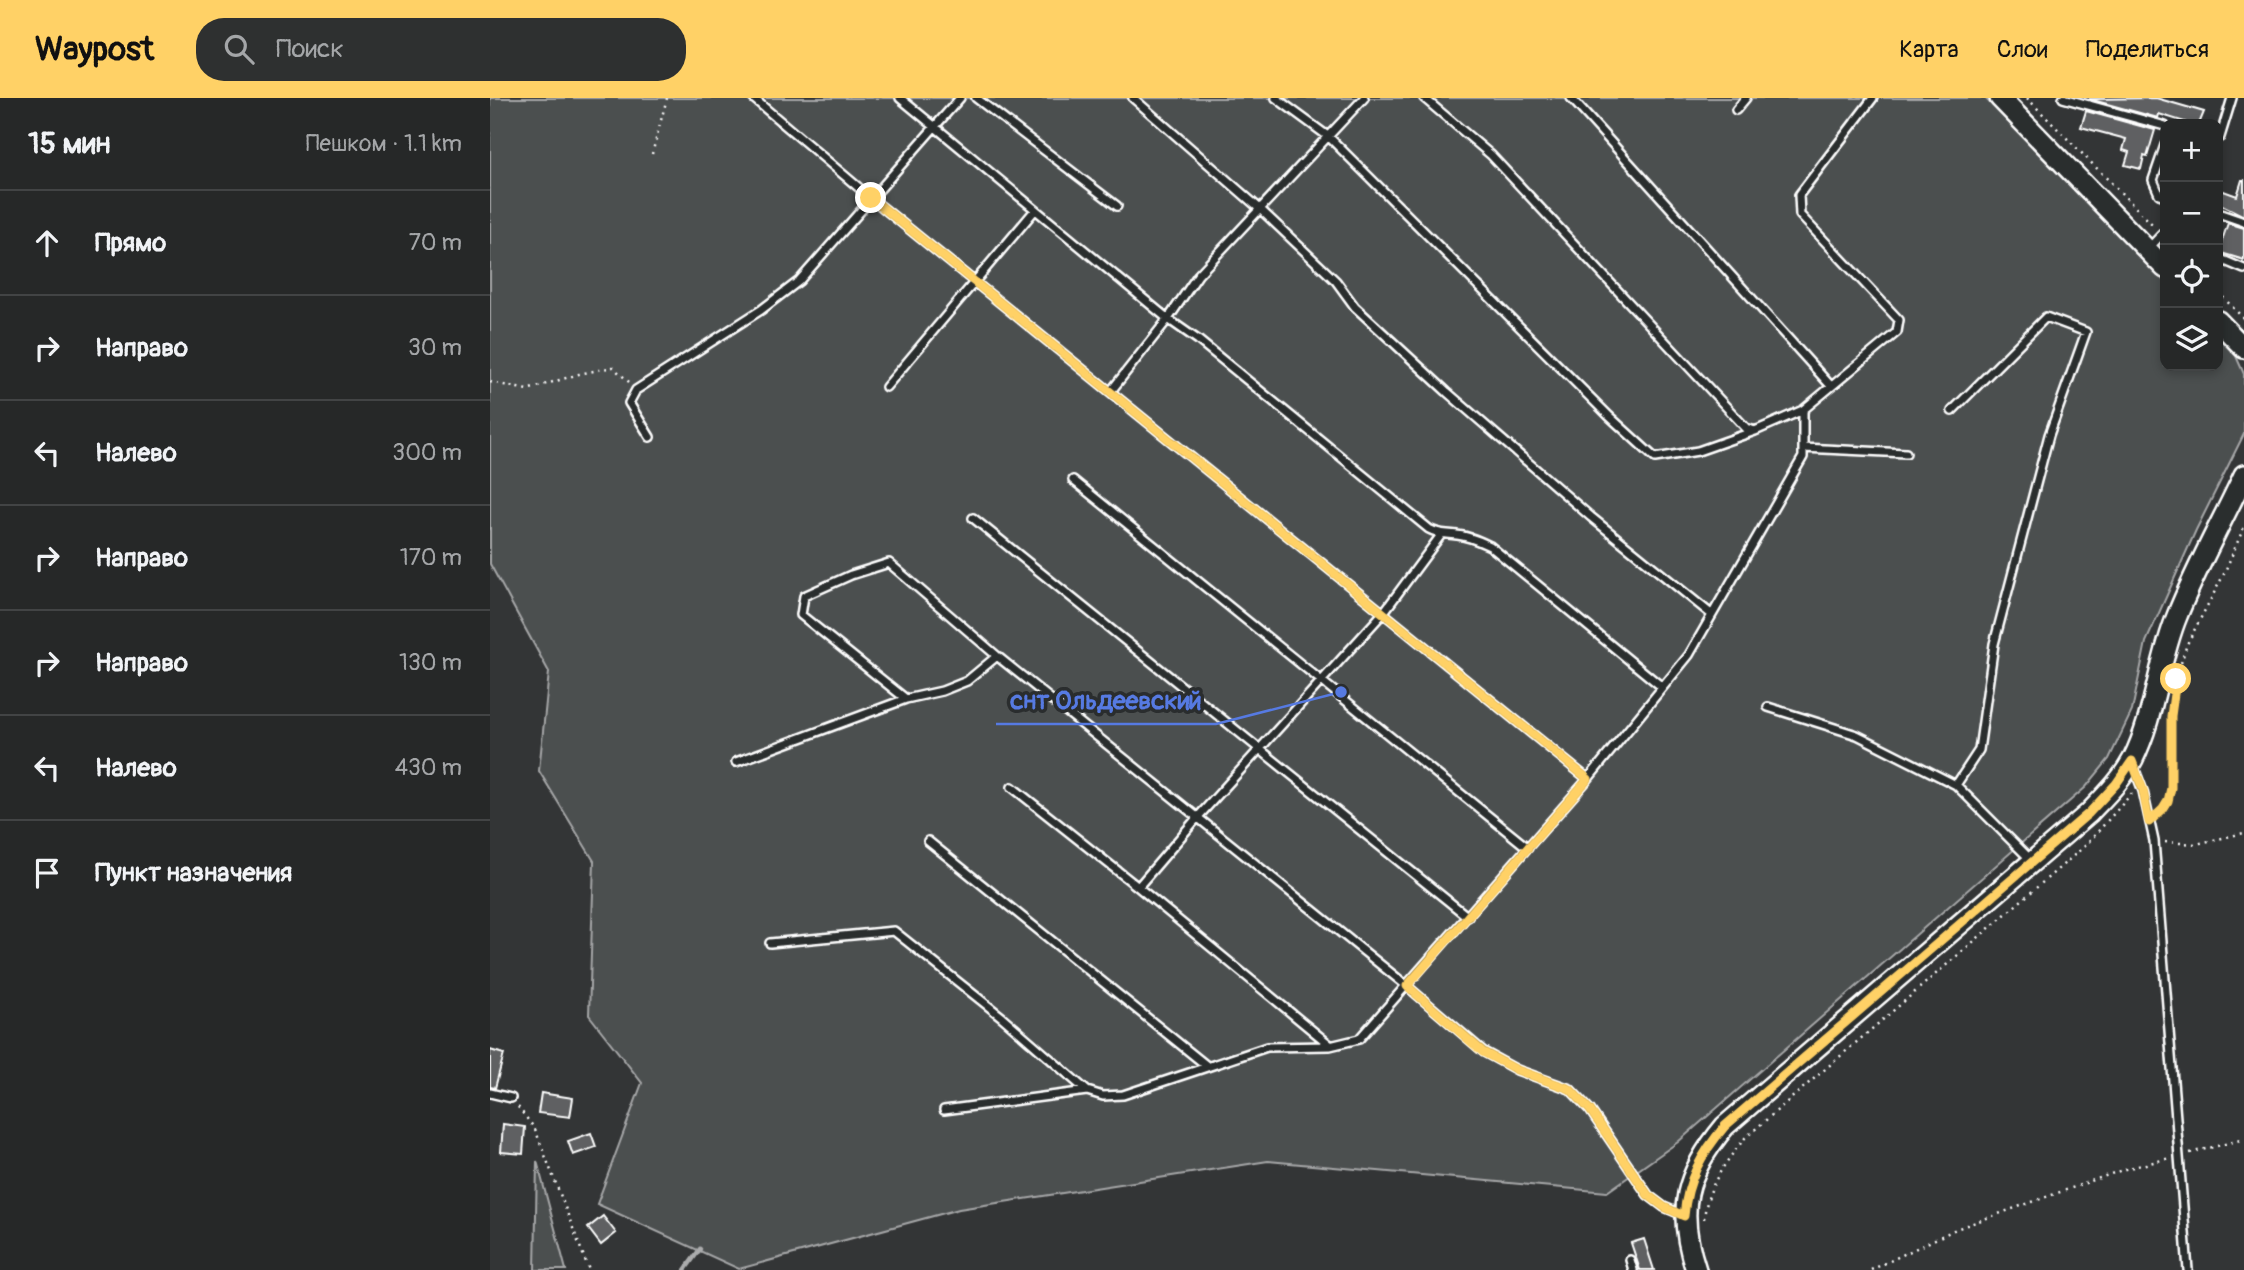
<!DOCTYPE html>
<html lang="ru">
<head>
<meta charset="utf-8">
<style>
	:root { --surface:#262828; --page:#2e3030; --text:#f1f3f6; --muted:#a4a6a8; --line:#424445; --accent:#ffd166 }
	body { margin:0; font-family:Pangolin,sans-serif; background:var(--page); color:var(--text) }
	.controls { position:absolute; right:21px; top:21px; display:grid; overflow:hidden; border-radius:14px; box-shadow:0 4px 10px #0003 }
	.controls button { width:63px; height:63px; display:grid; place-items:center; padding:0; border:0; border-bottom:2px solid var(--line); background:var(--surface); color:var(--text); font:35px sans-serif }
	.stop { position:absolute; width:21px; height:21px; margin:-16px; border:5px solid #ffd166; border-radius:50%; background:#fff }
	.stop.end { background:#ffd166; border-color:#fff; box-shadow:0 2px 7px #0008 }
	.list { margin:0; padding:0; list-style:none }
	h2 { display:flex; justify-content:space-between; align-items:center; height:91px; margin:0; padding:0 28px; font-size:30px }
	h2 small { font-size:23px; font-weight:400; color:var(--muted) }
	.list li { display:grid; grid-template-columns:46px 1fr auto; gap:21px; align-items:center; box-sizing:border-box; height:105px; padding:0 28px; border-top:2px solid var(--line) }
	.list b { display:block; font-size:26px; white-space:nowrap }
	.list em { font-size:23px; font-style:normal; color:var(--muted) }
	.icon { flex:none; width:38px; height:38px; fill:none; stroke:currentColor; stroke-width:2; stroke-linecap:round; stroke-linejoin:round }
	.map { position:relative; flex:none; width:1754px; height:1172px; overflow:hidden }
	header { display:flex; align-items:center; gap:42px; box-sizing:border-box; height:98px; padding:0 35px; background:var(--accent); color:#111 }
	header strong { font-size:33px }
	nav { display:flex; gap:38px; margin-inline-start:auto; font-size:24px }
	.search { width:490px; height:63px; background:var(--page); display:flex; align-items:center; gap:18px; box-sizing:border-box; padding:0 24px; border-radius:28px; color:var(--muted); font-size:26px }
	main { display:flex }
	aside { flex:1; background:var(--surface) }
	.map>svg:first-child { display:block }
</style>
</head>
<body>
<header>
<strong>Waypost</strong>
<div class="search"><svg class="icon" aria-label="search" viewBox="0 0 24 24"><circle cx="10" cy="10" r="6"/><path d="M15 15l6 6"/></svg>Поиск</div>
<nav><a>Карта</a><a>Слои</a><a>Поделиться</a></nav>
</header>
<main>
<aside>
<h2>15 мин<small>Пешком · 1.1 km</small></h2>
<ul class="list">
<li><svg class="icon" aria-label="ahead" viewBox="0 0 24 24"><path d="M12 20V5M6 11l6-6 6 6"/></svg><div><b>Прямо</b></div><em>70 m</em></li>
<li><svg class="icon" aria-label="right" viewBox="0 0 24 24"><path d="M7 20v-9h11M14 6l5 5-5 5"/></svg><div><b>Направо</b></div><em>30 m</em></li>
<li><svg class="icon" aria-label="left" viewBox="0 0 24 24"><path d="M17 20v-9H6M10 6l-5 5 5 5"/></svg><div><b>Налево</b></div><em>300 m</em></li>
<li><svg class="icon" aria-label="right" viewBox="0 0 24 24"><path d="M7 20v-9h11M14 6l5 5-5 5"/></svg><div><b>Направо</b></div><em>170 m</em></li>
<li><svg class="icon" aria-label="right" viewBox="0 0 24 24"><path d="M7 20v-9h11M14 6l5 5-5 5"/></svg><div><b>Направо</b></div><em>130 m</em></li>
<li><svg class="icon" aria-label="left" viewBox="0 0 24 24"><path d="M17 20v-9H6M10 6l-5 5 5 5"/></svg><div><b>Налево</b></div><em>430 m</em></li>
<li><svg class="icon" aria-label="arrive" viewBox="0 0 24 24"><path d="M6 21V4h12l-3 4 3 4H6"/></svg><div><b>Пункт назначения</b></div></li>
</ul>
</aside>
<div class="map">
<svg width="1754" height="1172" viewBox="0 0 1754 1172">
	<rect width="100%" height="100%" fill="#333536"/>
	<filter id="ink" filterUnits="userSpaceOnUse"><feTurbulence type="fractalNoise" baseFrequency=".0143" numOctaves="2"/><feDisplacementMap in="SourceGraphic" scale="14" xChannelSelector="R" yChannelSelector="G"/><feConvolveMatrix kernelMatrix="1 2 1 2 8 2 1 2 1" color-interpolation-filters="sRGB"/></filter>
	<g filter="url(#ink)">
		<path fill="#4c4f50" stroke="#a6a7a8" stroke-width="2" d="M0,0H1495L1675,183V268H1728V239L1746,258L1754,276V336L1706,432L1656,544L1642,613L1619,661L1596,689L1188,1044L1117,1094L778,1063L469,1111L249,1171L107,1106L152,985L99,917L104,763L49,673L59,574L0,466Z
			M47,1063L76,1172H45Z"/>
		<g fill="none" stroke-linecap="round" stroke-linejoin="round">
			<path stroke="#abacad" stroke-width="4.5" d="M195,1172L210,1151"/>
		</g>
		<path fill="#5f6162" stroke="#fff" stroke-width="2" d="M1666,0L1714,14L1709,26H1694L1695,24L1669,16L1668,20L1599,1Z
			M1596,13L1665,32L1657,59L1654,58L1651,71L1635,67L1639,54L1633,52L1636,41L1591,29Z
			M1752,82H1754V118L1728,105V91L1747,98Z
			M1738,125L1754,130V162L1728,154Z
			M0,952L14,956L5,990L0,989Z
			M51,995L83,1000L80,1019L48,1015Z
			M13,1026L35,1029L33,1056L11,1054Z
			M101,1035L106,1049L83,1057L78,1043Z
			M113,1118L126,1135L111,1147L98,1130Z
			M1154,1141L1164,1172H1150L1141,1145Z"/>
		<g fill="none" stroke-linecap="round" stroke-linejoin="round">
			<g stroke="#fff" stroke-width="12">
				<path id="lane" d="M263,0L381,100L1098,681
					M410,0L678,221L708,242L939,431C950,437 955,435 967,437C979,438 989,443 1000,448L1172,589
					M486,0L627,108
					M643,0L770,111L846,183L865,209L957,294L1101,419L1221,516
					M786,0L839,39L1119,318L1165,360L1208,353L1265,333
					M934,0L1001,57L1256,330L1265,333L1313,312
					M1081,0L1341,288
					M1573,0L1675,28
					M1246,12L1256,0
					M1730,39L1742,0
					M1675,47L1663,82L1669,96L1675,98
					M1728,115L1754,124
					M1658,151L1675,133
					M1728,160L1754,171
					M396,289L545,112
					M621,293L678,221L708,177L874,0
					M1462,313L1556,219L1596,234L1559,337L1504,546L1489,652L1466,687
					M160,339L139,305L146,292L271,212L309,183L470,0
					M1313,350L1416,355
					M583,382L1038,750
					M483,420L978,819
					M507,558L477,583L452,593L416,601L311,517L314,498L361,477L399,465L507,558L917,888L994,954L1027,972L1080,991L1100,1012L1158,1097L1174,1109L1193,1117
					M1278,609L1367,637L1466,687L1542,763
					M246,664L416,601
					M1643,667L1653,693L1664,743L1698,1172
					M522,689L648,789L840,947
					M438,743L717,968
					M648,789L707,720L894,514L951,437
					M280,845L404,833L512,919L597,993L613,998L633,997L777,949L840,948L869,941L1098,681L1199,557L1313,359V312L1407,234L1409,222L1310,117L1309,97L1383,0
					M0,995L21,1000
					M454,1012L597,993
					M1140,1162L1143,1172"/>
			</g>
			<g stroke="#fff" stroke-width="24">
				<path id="secondary" d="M1510,0L1675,170
					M1728,223L1754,250
					M1206,1172C1186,1112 1195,1076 1235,1028L1599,715C1614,699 1632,682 1643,661C1665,617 1668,564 1687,518C1706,470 1732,424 1754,377"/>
			</g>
			<path stroke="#fff" stroke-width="2.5" stroke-dasharray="2 5" stroke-linecap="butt" d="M1537,0L1665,129
				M162,56L177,0
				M1728,194L1754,221
				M0,284L37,292L89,276L123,269L139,284
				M1691,565L1697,546L1733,478L1754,429
				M1669,715L1678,703L1681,690L1680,618L1684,595
				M1675,744L1706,746L1754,735
				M28,1009L45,1031L99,1172
				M1700,1055L1754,1041
				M1214,1121C1217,1088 1235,1065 1255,1040L1596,747L1643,694
				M1381,1172L1466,1131L1635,1071L1680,1060"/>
			<use href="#lane" stroke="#2a2d2e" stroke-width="7"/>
			<use href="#secondary" stroke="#2a2d2e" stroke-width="19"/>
		</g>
	</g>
	<g fill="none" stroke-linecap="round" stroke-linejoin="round" filter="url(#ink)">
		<path stroke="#ffd166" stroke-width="9" d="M381,100L1098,681L917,888L993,954L1027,972L1080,991L1100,1012L1158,1097L1174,1109L1194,1118C1197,1081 1212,1055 1235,1028L1599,715L1626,686L1642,663L1653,692L1659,724L1673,711L1678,703L1681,690V618L1686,581"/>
	</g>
	<path fill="none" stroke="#567ae2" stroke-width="2.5" d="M851 594L726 626H506"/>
	<circle fill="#567ae2" stroke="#2a2d2e" stroke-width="2.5" cx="851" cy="594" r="7"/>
	<g font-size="26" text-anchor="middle" font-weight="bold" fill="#567ae2" stroke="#2a2d2e" stroke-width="7" stroke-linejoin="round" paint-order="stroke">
		<text x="616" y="611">снт Ольдеевский</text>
	</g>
</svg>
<div class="controls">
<button>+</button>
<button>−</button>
<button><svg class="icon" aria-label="locate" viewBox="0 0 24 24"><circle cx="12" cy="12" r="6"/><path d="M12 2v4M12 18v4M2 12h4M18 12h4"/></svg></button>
<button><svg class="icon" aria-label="layers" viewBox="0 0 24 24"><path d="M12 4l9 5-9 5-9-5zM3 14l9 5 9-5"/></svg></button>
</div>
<div class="stop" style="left:1686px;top:581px"></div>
<div class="stop end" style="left:381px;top:100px"></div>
</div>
</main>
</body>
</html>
